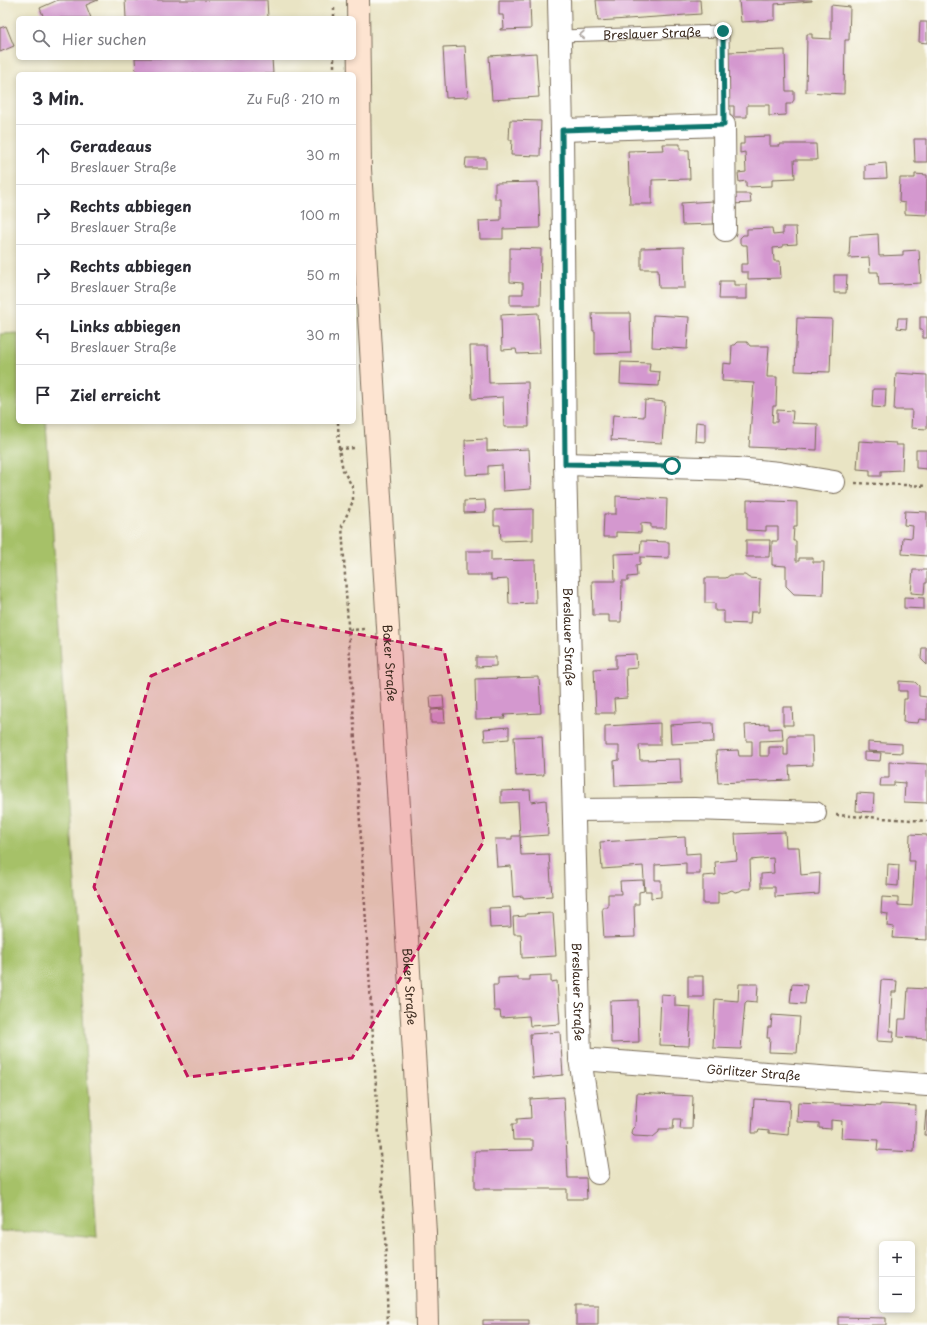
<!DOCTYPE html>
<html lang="de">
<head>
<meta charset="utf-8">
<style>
	:root { --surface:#fff; --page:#f7f7f7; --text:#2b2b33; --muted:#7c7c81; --line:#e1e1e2 }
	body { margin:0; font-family:"Playpen Sans",sans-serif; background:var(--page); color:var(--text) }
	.controls { position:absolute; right:12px; bottom:12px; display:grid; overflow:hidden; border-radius:6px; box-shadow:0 2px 6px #0003 }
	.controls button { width:36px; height:36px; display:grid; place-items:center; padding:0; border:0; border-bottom:1px solid var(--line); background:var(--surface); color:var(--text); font:20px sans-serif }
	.stop { position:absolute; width:12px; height:12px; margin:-9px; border:3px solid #0f766e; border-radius:50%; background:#fff }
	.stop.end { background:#0f766e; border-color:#fff; box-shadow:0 1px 4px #0008 }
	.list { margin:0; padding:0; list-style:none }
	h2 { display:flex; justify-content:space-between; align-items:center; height:52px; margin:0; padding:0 16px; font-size:17px }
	h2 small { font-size:13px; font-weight:400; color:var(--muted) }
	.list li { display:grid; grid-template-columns:26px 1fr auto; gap:12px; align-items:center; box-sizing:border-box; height:60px; padding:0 16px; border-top:1px solid var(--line) }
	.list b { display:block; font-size:15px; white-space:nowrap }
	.list p { margin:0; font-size:13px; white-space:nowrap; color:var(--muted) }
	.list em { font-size:13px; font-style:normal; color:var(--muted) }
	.icon { flex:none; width:22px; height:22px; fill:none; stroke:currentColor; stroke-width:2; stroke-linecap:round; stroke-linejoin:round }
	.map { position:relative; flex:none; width:927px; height:1325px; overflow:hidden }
	.search { position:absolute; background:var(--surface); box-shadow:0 2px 6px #0003; left:16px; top:16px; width:340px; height:44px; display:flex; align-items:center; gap:10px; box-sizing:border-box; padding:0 14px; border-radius:6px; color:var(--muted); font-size:15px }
	.panel { position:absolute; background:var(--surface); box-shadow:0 2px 6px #0003; left:16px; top:72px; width:340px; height:352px; border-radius:6px }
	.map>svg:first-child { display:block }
</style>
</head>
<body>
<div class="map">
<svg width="927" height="1325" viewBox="0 0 927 1325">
	<rect width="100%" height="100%" fill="#fdfcf7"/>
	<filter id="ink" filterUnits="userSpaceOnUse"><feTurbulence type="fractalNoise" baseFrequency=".025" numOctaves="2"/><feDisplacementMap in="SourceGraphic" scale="8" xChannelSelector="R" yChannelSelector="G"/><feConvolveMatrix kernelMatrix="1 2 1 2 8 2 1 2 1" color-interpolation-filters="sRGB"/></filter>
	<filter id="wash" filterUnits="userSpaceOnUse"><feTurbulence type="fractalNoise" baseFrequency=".012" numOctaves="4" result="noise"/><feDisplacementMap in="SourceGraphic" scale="16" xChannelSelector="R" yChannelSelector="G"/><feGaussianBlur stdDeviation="0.9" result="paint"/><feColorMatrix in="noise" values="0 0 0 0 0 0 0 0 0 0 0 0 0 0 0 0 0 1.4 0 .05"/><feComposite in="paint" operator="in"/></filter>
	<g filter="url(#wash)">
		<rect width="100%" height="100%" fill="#e9e4c4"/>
		<path fill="#a6c167" stroke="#707642" d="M18,333V422H46L97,1238L45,1233L0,1231V334Z"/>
		<g id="blocks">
			<path fill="#d498cf" d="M58,0H98L86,5L91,18H44L40,8Z
				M125,0H267L268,18H126Z
				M499,0H530L531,29L500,30V29L504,28L503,15H499Z
				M596,0H700L701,14L598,21Z
				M739,0H812V1L775,4V20L741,22Z
				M831,5L850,7L849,40H845L844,94L806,92L807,34H812V38L831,39Z
				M920,22H927V43L919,42Z
				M6,26L14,46L0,52V28Z
				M465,46L468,97L446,98L443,47Z
				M785,50L786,91H794V100L791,104H786V115L769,116V105H747V117H734V106H729L728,52Z
				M536,53L539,97L492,100L489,56Z
				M135,58H272L273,74H136Z
				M510,120L541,121L540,156L511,155L512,140H509Z
				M770,136V146H780V144H816L817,160H794L795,178L772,179V186L746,187V181L739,182L738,173L746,172L745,152L740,153V144H744V137Z
				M914,139H927V162H915Z
				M663,144H680V150H689L690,179L652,180V204H630L628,151L664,150Z
				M466,158H486V168H465Z
				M886,163L887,178L865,179V165Z
				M915,174L927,175V215L905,214V203L899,202L900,178H915Z
				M538,182L540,228L503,229V239H480L479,221L501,220V199H495V183Z
				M733,194H750L751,203L733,204Z
				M713,201L714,224L682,225L681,203Z
				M783,227H796L797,244L783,245V247L773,248L774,261H780L781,278L748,279V272H741V264H748L747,245H743L740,243V238L743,235H747V229L772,228L773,235L783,234Z
				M878,234L879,256L903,255V251L919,250L921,283L879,285L878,272H870L869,257L849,258L850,236Z
				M684,247L685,288H659L658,269H641V248Z
				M510,248L541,249L540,305H510V294H523V283L510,282Z
				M834,275H847L846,293H834Z
				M720,281H734V285H747V299H719Z
				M538,313L540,353L517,354L516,349L502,350L501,315Z
				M592,313H630L631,353L595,354V331H593Z
				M653,315L689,317L687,349L652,347Z
				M920,317H927V338H923V330H920Z
				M797,318L832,319L830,372L795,371Z
				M898,318H907L906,329L897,328Z
				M738,342H747L750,346H769L767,377H777L776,406H773L772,422H777V410L793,411L792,423L818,424L817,450L749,447L754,383L722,381L723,363L731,364L732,345H735Z
				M470,346H488L489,383L528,382L529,427H504L503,397L472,399Z
				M621,362L650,363L649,371L660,372L659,386L620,384Z
				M896,373L927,375V429L911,428L912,410H894Z
				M873,389H886L885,408L872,407Z
				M645,400L665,402L662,443L611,440L613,415L644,417Z
				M696,422L705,423V442L695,441Z
				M487,439V451L529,449L531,489L503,491L502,465L488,466V474L466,475L465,440Z
				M859,441L896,443V445H903L902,470L881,471V476H870V470L857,469Z
				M916,450H927V469L916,468Z
				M616,496L667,499L666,528H651V524L641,523V533L616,532V537H603L604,514H616Z
				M485,500L486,512L464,513V501Z
				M747,500L797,502V527H794L793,541H796V561H799V558H813V562H824L823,595L794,594L786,586V566L772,565V541H778V527H766V531L747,530Z
				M533,509V540L501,541L500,525H494V510Z
				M905,511L927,512V556L902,554L903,537L912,538L913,526L904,525Z
				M746,540H770L769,557H746Z
				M641,541L669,542V558L640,557V564L636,565L637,576L628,577V581H622L621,622H609V615H593L592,581H615L614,554L640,553Z
				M466,551H491V561L535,560L536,603L509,604L508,579L491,580V575H466Z
				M913,570H927V583H925L924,594L911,593Z
				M730,575H745L749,578L760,579L759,612H751L750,624L724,623V611H715V603H705V578H726Z
				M904,597L924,598V609L904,608Z
				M922,648H927V665L921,659Z
				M636,654L637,668L626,669L627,698L614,699L615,713H596L594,669L616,668V655Z
				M476,657H496V666L476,667Z
				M539,677L541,713L504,715L505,718L476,719L475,679Z
				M899,681L915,682L919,686V696L927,697V720L919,719L918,723L903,722L904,699H907V691H899Z
				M443,695L444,708L431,709L430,696Z
				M783,707H792L793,725H783Z
				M444,709L445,723H431V710Z
				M660,723V745H639L640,760L680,759L681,784L615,786L614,761L619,760V746H605V726Z
				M702,723H713L714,742L671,744L670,725Z
				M769,724V729L782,728L783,740L760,741V756H769V747H784V755H788V736H812L813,765L789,766L790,780L718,783L716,751L738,750L739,756H752V741H746L745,725Z
				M509,727V739L485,741L484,729Z
				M542,736L544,775L516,776L514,737Z
				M868,742L902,744V753L868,751Z
				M864,752L881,753L880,761L864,760Z
				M889,762L927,764V803L904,802L905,783L894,782V786H880L881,778H889Z
				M530,790L531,802L546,800L548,835L520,837L521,855L549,854L552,896L523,898V896L513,897L511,866L497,867L495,839H512V836H520L518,802L501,803V791Z
				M857,793L874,794L873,812L856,811Z
				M785,832L786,847H799L801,875L820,873L819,894L775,897V887H761V874L774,873L773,858L750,860L751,889H743L740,891L735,892L732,890L727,892L721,893L718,891V904H703V876L716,875L715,862L737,860L735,834Z
				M910,834L927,835V940L893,938L894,927L887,926L888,914L881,913L882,897L898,898V905L912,906L915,861H909Z
				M685,837L686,854L700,853V874H686V863L655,865V880H661V897L651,898V891H645L643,866L602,869L600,842Z
				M888,864L899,865L898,886L887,885Z
				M643,880L644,891L639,892V904H634L635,937L604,938L602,907H608V894H621L620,881Z
				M510,907L511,927L490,928L489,908Z
				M553,913L556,956L522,958L521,934H514L513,917L526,916V914Z
				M551,975V982L557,981L560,1024L530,1026L529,1016L501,1018L500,1011H494L493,985H498V978L518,977V980H530V976Z
				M688,976H703V997H688Z
				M881,980L897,981L896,992H892L890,1031H894L893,1042L877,1041Z
				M739,984H758L757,1002L747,1001L745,1003L741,1049L713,1048L715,999L738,1001Z
				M792,984L807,985L805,1004L790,1003Z
				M908,988L927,989V1039L898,1037L899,1019H906Z
				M661,994L675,995V1006L691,1007L689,1046L659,1045Z
				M638,1000L639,1042L611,1043L610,1001Z
				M772,1015L800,1017L797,1053L769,1052L770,1038H767L768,1027H771Z
				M560,1032L563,1075L533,1078L530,1034Z
				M637,1093L693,1096L692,1129H680L681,1119H674L673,1129H659V1132L653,1137L634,1136L631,1133L632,1129L635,1126Z
				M564,1097L568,1178H586L587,1199H567V1189H475V1151L533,1150V1140H513L512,1124H517V1119L531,1118L530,1099Z
				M754,1099L790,1101L788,1135L769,1133V1131L759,1130L758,1133H752Z
				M798,1102L880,1106V1104L916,1106L914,1152L877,1150L878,1140L841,1138L842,1121L831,1120V1129L819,1128V1123L797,1122Z
				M926,1111H927V1135H924Z
				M576,1305H598V1325H576Z
				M838,1317L886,1318V1325H838Z
				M483,1320H529V1325H483Z"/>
		</g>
	</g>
	<g filter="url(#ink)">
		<use href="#blocks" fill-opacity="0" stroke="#786b58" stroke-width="1"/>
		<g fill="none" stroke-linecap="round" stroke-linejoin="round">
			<g stroke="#786b58" stroke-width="13">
				<g id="service">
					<path id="s1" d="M560,36L723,31L724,125"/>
				</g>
			</g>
			<g stroke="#786b58" stroke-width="24">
				<g id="minor">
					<path id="s2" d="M559,0L562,130L565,464L580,1059L598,1173"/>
					<path d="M562,130L724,125L725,230"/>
					<path d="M565,464L737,469L779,473L834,482"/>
					<path d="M574,810L694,809L815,813"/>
					<path id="s3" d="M580,1059L927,1085"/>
				</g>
			</g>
			<g stroke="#786b58" stroke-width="24">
				<g id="secondary">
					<path id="s4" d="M358,0L360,169L425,1233L427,1325"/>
				</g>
			</g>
			<path stroke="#786b58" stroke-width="2.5" stroke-dasharray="3 3" stroke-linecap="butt" d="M334,8V18
				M334,58V74
				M338,422L339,449L343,470L353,488V501L342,526L385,1236L388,1325
				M339,449L355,448
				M855,483L927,486
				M349,630L366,629
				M836,815L927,821"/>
			<use href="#service" stroke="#fff" stroke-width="11"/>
			<use href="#minor" stroke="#fff" stroke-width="22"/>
			<use href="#secondary" stroke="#fde4d1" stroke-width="22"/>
		</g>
		<defs><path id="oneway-chevron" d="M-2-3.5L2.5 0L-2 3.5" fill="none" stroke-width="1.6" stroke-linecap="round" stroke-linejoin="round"/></defs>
		<use stroke="#a79f9a" href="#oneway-chevron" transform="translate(582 35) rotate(178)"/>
	</g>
	<g fill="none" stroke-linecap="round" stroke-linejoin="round" filter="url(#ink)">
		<path stroke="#0f766e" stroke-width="5" d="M672,466L565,464L562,130L724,125L723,31"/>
	</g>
	<path fill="#c2185b" fill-opacity="0.2" stroke="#c2185b" stroke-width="3" stroke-dasharray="8 5" stroke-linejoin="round" d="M281,620L444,650L484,841L352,1058L188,1077L94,887L151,676Z"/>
	<g text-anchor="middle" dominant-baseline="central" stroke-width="3" stroke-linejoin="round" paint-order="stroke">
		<g font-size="12" fill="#3b2a1e" stroke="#fdfcf7">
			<text stroke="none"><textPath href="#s1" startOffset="92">Breslauer Straße</textPath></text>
			<text stroke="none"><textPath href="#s2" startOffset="637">Breslauer Straße</textPath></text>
			<text stroke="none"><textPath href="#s4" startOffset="664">Boker Straße</textPath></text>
			<text stroke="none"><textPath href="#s4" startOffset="988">Boker Straße</textPath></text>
			<text stroke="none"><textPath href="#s2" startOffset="992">Breslauer Straße</textPath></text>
			<text stroke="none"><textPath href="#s3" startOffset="174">Görlitzer Straße</textPath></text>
		</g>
	</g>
</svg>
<div class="controls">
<button>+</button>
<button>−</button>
</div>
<div class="stop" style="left:672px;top:466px"></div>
<div class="stop end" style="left:723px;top:31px"></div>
<div class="search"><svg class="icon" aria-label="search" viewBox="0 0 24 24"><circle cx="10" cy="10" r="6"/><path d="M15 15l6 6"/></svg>Hier suchen</div>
<section class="panel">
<h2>3 Min.<small>Zu Fuß · 210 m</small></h2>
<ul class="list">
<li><svg class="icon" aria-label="ahead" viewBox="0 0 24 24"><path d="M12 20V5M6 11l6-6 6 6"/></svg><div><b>Geradeaus</b><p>Breslauer Straße</p></div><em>30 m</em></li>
<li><svg class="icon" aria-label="right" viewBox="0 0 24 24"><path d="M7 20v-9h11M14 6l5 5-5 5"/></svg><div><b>Rechts abbiegen</b><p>Breslauer Straße</p></div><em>100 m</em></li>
<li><svg class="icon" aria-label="right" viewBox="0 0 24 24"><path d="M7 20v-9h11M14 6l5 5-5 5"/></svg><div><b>Rechts abbiegen</b><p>Breslauer Straße</p></div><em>50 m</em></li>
<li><svg class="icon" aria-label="left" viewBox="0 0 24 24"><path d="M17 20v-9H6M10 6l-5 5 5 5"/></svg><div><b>Links abbiegen</b><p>Breslauer Straße</p></div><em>30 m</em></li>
<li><svg class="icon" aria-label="arrive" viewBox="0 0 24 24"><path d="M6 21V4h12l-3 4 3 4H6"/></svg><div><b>Ziel erreicht</b></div></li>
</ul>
</section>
</div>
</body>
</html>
